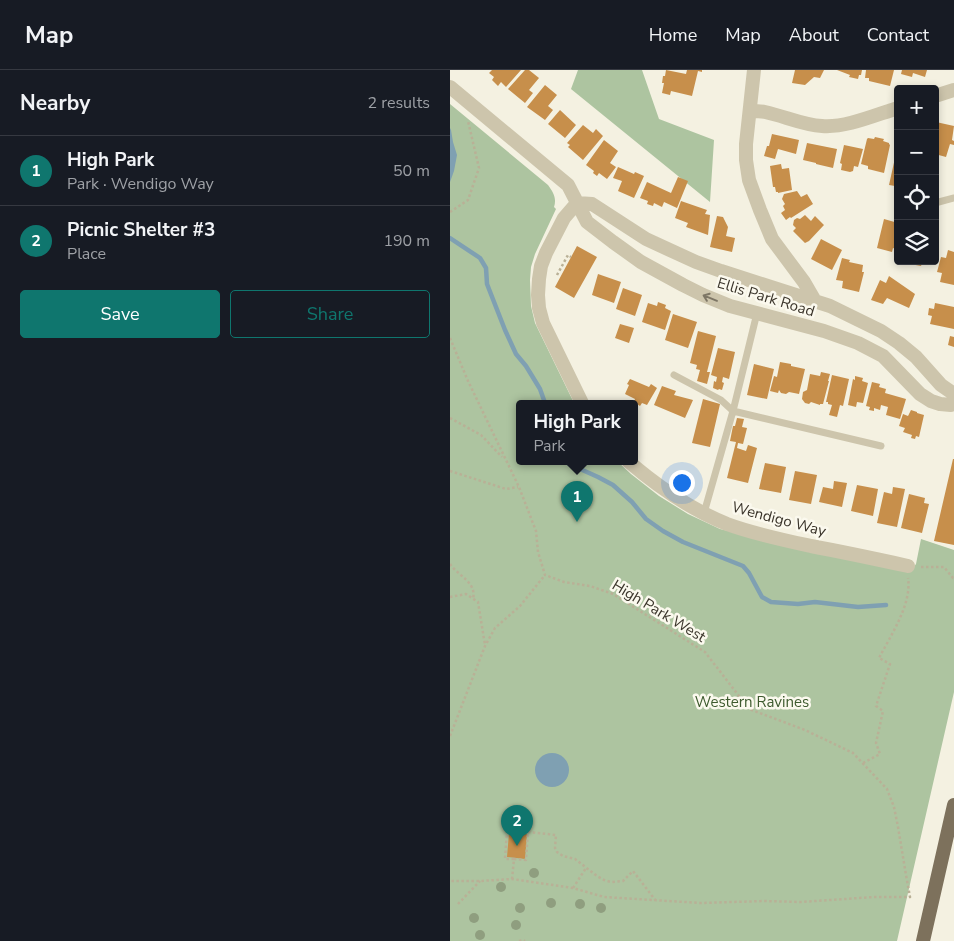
<!DOCTYPE html>
<html lang="en">
<head>
<meta charset="utf-8">
<style>
	:root { --surface:#171b24; --page:#20242c; --text:#f1f3f6; --muted:#9ea1a6; --line:#363941; --accent:#0f766e }
	body { margin:0; font-family:"Nunito Sans",sans-serif; background:var(--page); color:var(--text) }
	.controls { position:absolute; right:15px; top:15px; display:grid; overflow:hidden; border-radius:5px; box-shadow:0 2px 8px #0003 }
	.controls button { width:45px; height:45px; display:grid; place-items:center; padding:0; border:0; border-bottom:1px solid var(--line); background:var(--surface); color:var(--text); font:25px sans-serif }
	.you { position:absolute; left:231px; top:412px; width:18px; height:18px; margin:-12px; border:4px solid #fff; border-radius:50%; background:#1a73e8; box-shadow:0 0 0 8px #1a73e833 }
	.badge { display:grid; place-items:center; width:32px; height:32px; border-radius:50%; background:var(--accent); color:#fff; font-size:16px; font-weight:700 }
	.pin { position:absolute; translate:-50% -41px; filter:drop-shadow(0 1px 2px #0008) }
	.pin::after { content:''; position:absolute; top:26px; width:18px; height:15px; background:inherit; clip-path:polygon(0 0,100% 0,50% 100%) }
	.popup { position:absolute; left:66px; top:330px; width:122px; height:65px; box-sizing:border-box; display:grid; place-content:center; border-radius:5px; background:var(--surface); filter:drop-shadow(0 1px 4px #0005); font-size:16px; white-space:nowrap; color:var(--muted) }
	.popup b { font-size:19px; color:var(--text) }
	.popup::after { content:''; position:absolute; left:50%; top:100%; margin-left:-10px; border:10px solid transparent; border-top-color:var(--surface) }
	.list { margin:0; padding:0; list-style:none }
	h2 { display:flex; justify-content:space-between; align-items:center; height:65px; margin:0; padding:0 20px; font-size:21px }
	h2 small { font-size:16px; font-weight:400; color:var(--muted) }
	.list li { display:grid; grid-template-columns:32px 1fr auto; gap:15px; align-items:center; box-sizing:border-box; height:70px; padding:0 20px; border-top:1px solid var(--line) }
	.list b { display:block; font-size:19px; white-space:nowrap }
	.list p { margin:0; font-size:16px; white-space:nowrap; color:var(--muted) }
	.list em { font-size:16px; font-style:normal; color:var(--muted) }
	.actions { display:flex; gap:10px; padding:15px 20px }
	.actions a { flex:1; padding:11px 0; border:1px solid var(--accent); border-radius:5px; text-align:center; font-size:18px; color:var(--accent) }
	.actions .main { background:var(--accent); color:#fff }
	.icon { flex:none; width:28px; height:28px; fill:none; stroke:currentColor; stroke-width:2; stroke-linecap:round; stroke-linejoin:round }
	.map { position:relative; flex:none; width:504px; height:871px; overflow:hidden }
	header { display:flex; align-items:center; gap:30px; box-sizing:border-box; height:70px; padding:0 25px; background:var(--surface); border-bottom:1px solid var(--line) }
	header strong { font-size:24px }
	nav { display:flex; gap:28px; margin-inline-start:auto; font-size:18px }
	main { display:flex }
	aside { flex:1; background:var(--surface) }
	.map>svg:first-child { display:block }
</style>
</head>
<body>
<header>
<strong>Map</strong>
<nav><a>Home</a><a>Map</a><a>About</a><a>Contact</a></nav>
</header>
<main>
<aside>
<h2>Nearby<small>2 results</small></h2>
<ul class="list">
<li><span class="badge">1</span><div><b>High Park</b><p>Park · Wendigo Way</p></div><em>50 m</em></li>
<li><span class="badge">2</span><div><b>Picnic Shelter #3</b><p>Place</p></div><em>190 m</em></li>
</ul>
<div class="actions"><a class="main">Save</a><a>Share</a></div>
</aside>
<div class="map">
<svg width="504" height="871" viewBox="0 0 504 871">
	<rect width="100%" height="100%" fill="#f4f1e1"/>
	<path fill="#adc4a0" d="M128,0H192L209,49L264,70L260,132L121,19Z
		M0,34L98,115C103,122 107,128 104,137L106,139L85,184L81,197L80,210L81,236L85,253L124,333H70V391H167L181,404L209,426L238,444L270,459L460,502L466,494L471,469L504,480V622L447,871H0Z"/>
	<path fill="#7fa0b2" d="M0,58L1,60L3,72L7,85L4,101L0,112Z
		M85 700a17 17 0 1 1 34 0a17 17 0 1 1-34 0Z"/>
	<g fill="none" stroke-linecap="round" stroke-linejoin="round">
		<path stroke="#7fa0b2" stroke-width="4.5" d="M0,168L30,188L36,198L37,214L55,260L66,284L76,296L90,319L95,333
			M116,391L119,394L148,407L163,415L182,432L196,449L213,461L233,472L293,496L299,503L312,527L321,532L348,534L365,532L408,537L436,535"/>
	</g>
	<path fill="#c78f4b" d="M42,0H71L56,17L51,12L48,16L42,10L44,7L39,3Z
		M75,0H79L89,8L79,20L83,23L75,33L58,19Z
		M216,0L236,4L237,0H252V2L248,1L242,26L221,21L220,25L212,23L214,13H212L213,6H215Z
		M345,0H374L370,8L364,7L355,15L342,13Z
		M387,0H412L411,5H409L408,9L399,7L400,5Z
		M416,0H444L440,16L419,11V8H415Z
		M452,0H477L475,7L463,3L462,7L451,4Z
		M95,15L107,25L98,36L103,40L95,50L77,37Z
		M110,40L126,55L115,68L98,54Z
		M486,52L504,56L502,70L504,71V75L500,74L496,87L485,84Z
		M133,55L143,63L146,59L153,66L133,90L118,77L120,75L117,73Z
		M322,64L349,70L346,84L328,79L325,89L314,86L317,76H319Z
		M425,67L434,69L433,71L439,73V74L440,75L434,103L418,99V96L411,94L417,69L418,68L424,69Z
		M154,70L168,81L160,93L166,97L157,109L149,103L147,106L143,103L144,101L136,95Z
		M357,73L387,79L383,98L366,94V93L353,90Z
		M394,75L413,79L408,97L404,96L403,101L400,102L391,100L392,94L390,93Z
		M447,79H448V120H445V116L439,115Z
		M331,94L332,99L339,98L342,120L328,123V122H326L325,117H323L320,96Z
		M168,97L184,104L185,102L194,106L184,128L168,121L172,111L163,108Z
		M228,107L238,111L227,138L214,132L212,137L204,133L203,136L197,134L198,131L190,128L197,112L221,123Z
		M347,121L351,127L357,124L363,134L341,148L340,147L336,150L331,143L335,140L333,136L335,134L332,129L334,124Z
		M231,131L257,140L255,144L260,145L258,165L236,157L238,153L225,148Z
		M355,145L361,151L365,146L374,155L359,171L355,173L343,161L346,158L343,155L344,150L347,148L350,149Z
		M267,146L273,147L278,157L276,166L285,168L282,182L260,177Z
		M434,149L448,153V180L443,178L442,182L427,178Z
		M371,169L392,180L382,200L361,189Z
		M127,176L147,187L124,228L105,217Z
		M498,180L504,182V215L490,212L492,203L487,202L491,187L496,188Z
		M392,188L400,190L399,192L413,195L412,202H414L409,222L392,218L393,211L386,210Z
		M461,191H473L471,196L460,194Z
		M148,204L171,212L164,233L142,225Z
		M439,206L465,224L459,238L437,228L433,234L421,230L430,210L436,213Z
		M173,218L192,225L185,246L166,239Z
		M208,232L216,235L215,238L221,241L215,260L192,252L198,233L207,236Z
		M485,233L504,237V259L480,254L482,246L478,245L479,238L484,239Z
		M223,244L247,252L238,278L215,270Z
		M170,254L184,258L179,273L165,268Z
		M248,261L266,266L257,302H260L257,314L247,311L250,300L246,299L247,295L240,293Z
		M500,266L504,267V277L498,275Z
		M268,278L285,282L279,309L273,307L272,312L274,313L272,320L269,319L268,320L263,318L264,311L266,312L267,307L261,305Z
		M330,292L341,294V296L355,299L349,324L339,322L336,324L331,323L329,320L328,323L320,321L324,306L327,307Z
		M304,294L324,299L317,329L297,325Z
		M371,302L380,304L378,311H379L373,334H370V335L361,332L359,334L355,333L352,329L353,322L357,320L360,304L370,306Z
		M382,305L399,309L393,336L390,335L387,347L379,345L382,335L378,334V332H376Z
		M405,306L413,308L412,311L418,313L413,333L407,332L406,337L398,335L403,309L405,310Z
		M180,309L199,317L201,314L207,318L197,335L192,333L190,336L184,332L185,329L175,324L179,315L177,314Z
		M422,312L430,314L429,317L436,319L435,323L456,329L450,349L436,345L438,337L431,335L430,340L424,338V341L419,340L420,337L416,336Z
		M212,316L226,321L224,325L243,330L235,348L204,335Z
		M253,329L270,334L260,377L242,373Z
		M461,340L467,342V343L474,345L469,367L466,366L465,369L461,368L462,365L453,362L455,358L449,356L453,344L458,346Z
		M287,348L294,349L292,357L297,358L293,374L288,373L287,378L296,381L298,375L307,378L298,413L277,408L286,372L280,371L283,356H285Z
		M503,389H504V475L484,471Z
		M315,393L336,397L331,423L309,419Z
		M345,401L367,405L361,434L339,430Z
		M384,411L397,413L392,437L369,432L373,417L383,419Z
		M407,415L428,419L423,446L401,441Z
		M443,417L455,419L447,457L427,453L434,422L442,424Z
		M459,424L475,428L474,433L479,434L472,463L451,458Z
		M59,763L77,764L75,789L57,787Z"/>
	<g fill="none" stroke-linecap="round" stroke-linejoin="round">
		<path stroke="#b9b096" stroke-width="2.5" stroke-dasharray="2.5 2.5" stroke-linecap="butt" d="M0,142L18,130L29,98L18,51
			M107,205L118,185L121,187
			M0,268L18,311L69,417L86,461L88,482L95,505L114,512L140,516L163,524L255,582L299,639L355,660L403,683L437,719L444,737L448,757L456,805L460,827H424L351,832L314,831L251,833L154,827L123,818L62,809L30,811H0
			M0,348L31,365L52,387
			M0,401L56,419L68,417
			M0,494C8,506 27,512 23,529
			M471,497H494L503,508H504
			M0,527L16,524L28,532L35,575
			M0,666L35,576L45,558L70,536L95,505
			M413,693L430,684L426,673L433,641L426,636L440,594L429,588C441,565 462,534 458,508
			M64,789H55L57,761L78,762
			M62,809L64,789L76,790L78,762L106,765L105,778L107,782L113,786L125,789L147,806L154,810L161,812L173,811L183,801L206,831
			M123,818L136,798
			M8,834L30,811
			M69,871L73,870L75,871"/>
		<path stroke="#cdc5ac" stroke-width="7" d="M485,133L504,128
			M224,305L271,330L283,341L431,376
			M254,443L283,341L307,243"/>
		<path stroke="#cdc5ac" stroke-width="14" d="M304,0L296,74V90L299,110L310,140L322,169L354,212L365,231
			M0,17L118,115L137,152L163,172L191,192L233,215L253,225L280,236L374,261L408,273L433,286L470,324L481,331L490,334L501,335L504,332
			M485,26L504,20
			M300,41C305,41 310,41 315,42C334,46 353,55 372,56C396,58 425,45 448,38
			M127,133L142,134L196,169L246,192L271,201L380,236L431,261L449,273L466,287L491,315L504,324
			M127,133L114,148L96,183L91,196L89,209L88,225L89,238L93,253L132,333
			M178,391C207,416 240,439 277,454C304,464 333,470 361,476C393,482 426,489 458,496"/>
		<path stroke="#7d715c" stroke-width="14" d="M473,871L504,735"/>
	</g>
	<g fill="#8f9e7f">
		<circle cx="84" cy="803" r="5"/>
		<circle cx="51" cy="817" r="5"/>
		<circle cx="101" cy="833" r="5"/>
		<circle cx="130" cy="834" r="5"/>
		<circle cx="70" cy="838" r="5"/>
		<circle cx="151" cy="838" r="5"/>
		<circle cx="24" cy="848" r="5"/>
		<circle cx="66" cy="855" r="5"/>
		<circle cx="30" cy="865" r="5"/>
	</g>
	<defs><path id="oneway-shaft" d="M-6 0H5M1.5-3L5.5 0L1.5 3" fill="none" stroke-width="1.6" stroke-linecap="round" stroke-linejoin="round" transform="scale(1.25)"/></defs>
	<use stroke="#7d7665" href="#oneway-shaft" transform="translate(260 228) rotate(-158)"/>
	<g text-anchor="middle" dominant-baseline="central" stroke-width="5" stroke-linejoin="round" paint-order="stroke">
		<g font-size="15" fill="#3b352b" stroke="#fbf9ee">
			<text transform="translate(316 227) rotate(17)">Ellis Park Road</text>
			<text transform="translate(329 449) rotate(15)">Wendigo Way</text>
			<text transform="translate(209 541) rotate(31)">High Park West</text>
		</g>
		<g font-size="15" fill="#3d5a2e" stroke="#fbf9ee">
			<text x="302" y="632">Western Ravines</text>
		</g>
	</g>
</svg>
<div class="controls">
<button>+</button>
<button>−</button>
<button><svg class="icon" aria-label="locate" viewBox="0 0 24 24"><circle cx="12" cy="12" r="6"/><path d="M12 2v4M12 18v4M2 12h4M18 12h4"/></svg></button>
<button><svg class="icon" aria-label="layers" viewBox="0 0 24 24"><path d="M12 4l9 5-9 5-9-5zM3 14l9 5 9-5"/></svg></button>
</div>
<div class="you"></div>
<div class="pin badge" style="left:127px;top:452px">1</div>
<div class="popup"><b>High Park</b>Park</div>
<div class="pin badge" style="left:67px;top:776px">2</div>
</div>
</main>
</body>
</html>
